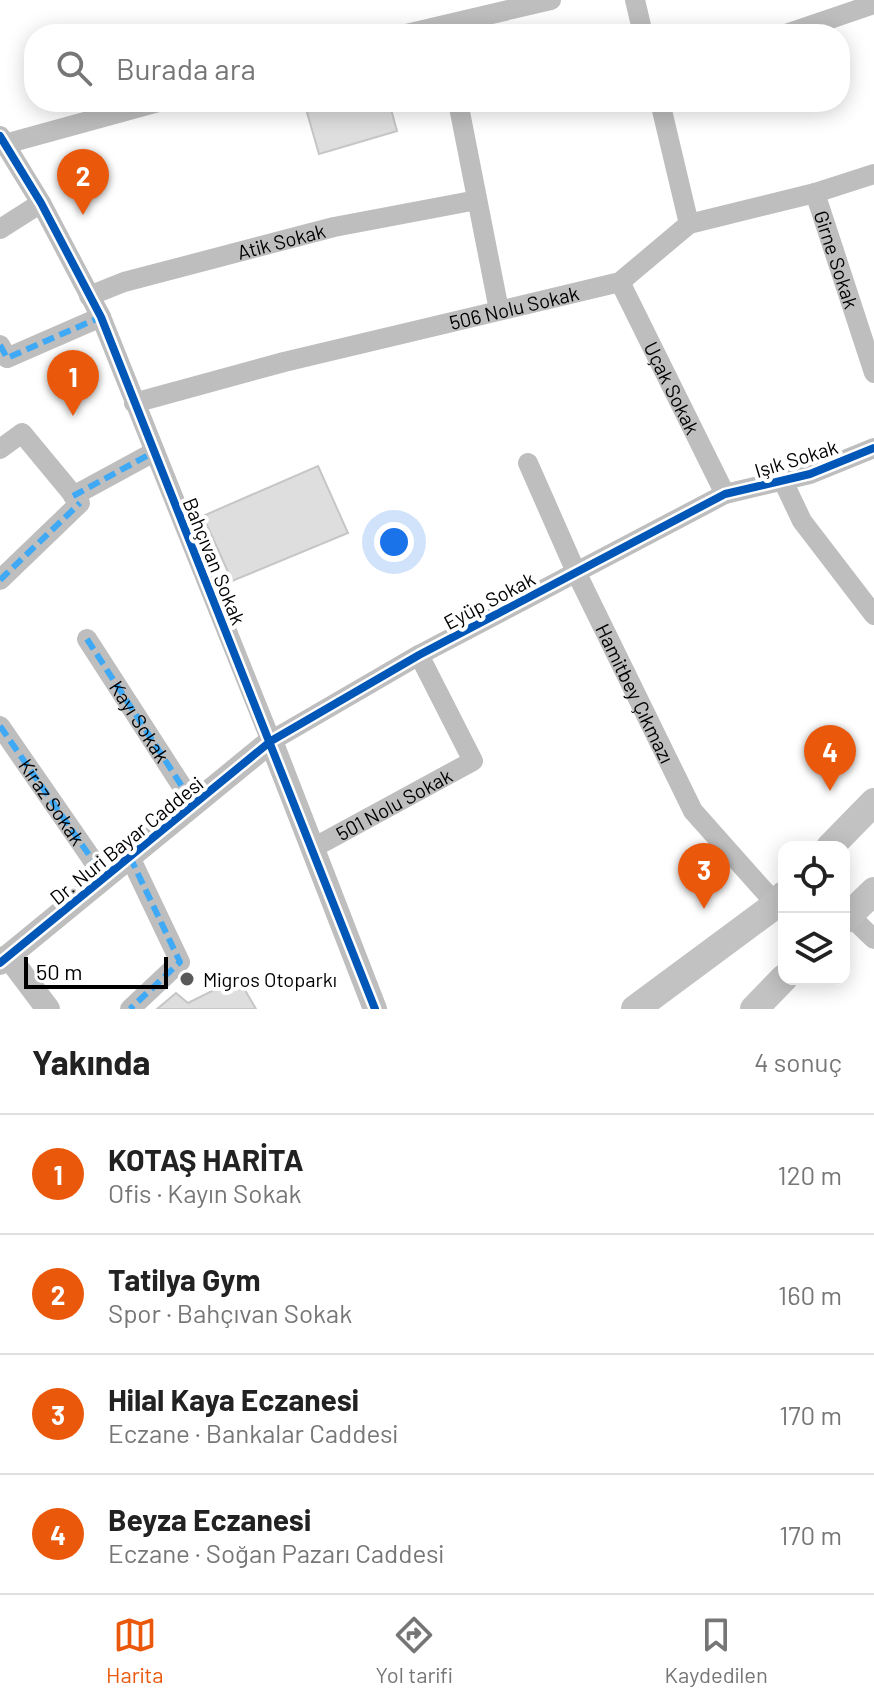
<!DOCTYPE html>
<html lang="tr">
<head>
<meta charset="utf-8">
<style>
	:root { --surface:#fff; --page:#f6f6f6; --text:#222; --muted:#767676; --line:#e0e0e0; --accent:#ea580c }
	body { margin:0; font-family:Barlow,sans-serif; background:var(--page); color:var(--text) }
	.controls { position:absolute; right:24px; bottom:24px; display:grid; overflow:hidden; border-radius:16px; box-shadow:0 4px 20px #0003 }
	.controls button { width:72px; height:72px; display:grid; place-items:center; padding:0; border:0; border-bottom:2px solid var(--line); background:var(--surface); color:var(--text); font:40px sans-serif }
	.scale { position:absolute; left:24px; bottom:20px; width:144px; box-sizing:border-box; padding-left:8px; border:4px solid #000; border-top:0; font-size:22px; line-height:28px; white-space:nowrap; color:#000; -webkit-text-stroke:6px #fff; paint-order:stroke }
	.you { position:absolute; left:394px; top:542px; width:28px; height:28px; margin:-20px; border:6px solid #fff; border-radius:50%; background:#1a73e8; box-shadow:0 0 0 12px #1a73e833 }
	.badge { display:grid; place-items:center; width:52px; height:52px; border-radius:50%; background:var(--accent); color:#fff; font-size:26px; font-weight:700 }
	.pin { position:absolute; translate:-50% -66px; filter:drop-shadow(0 2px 4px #0008) }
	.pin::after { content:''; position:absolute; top:42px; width:28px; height:24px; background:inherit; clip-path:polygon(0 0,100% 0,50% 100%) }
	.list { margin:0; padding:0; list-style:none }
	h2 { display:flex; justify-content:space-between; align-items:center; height:104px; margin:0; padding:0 32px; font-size:34px }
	h2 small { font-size:26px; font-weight:400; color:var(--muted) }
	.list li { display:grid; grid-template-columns:52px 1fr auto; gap:24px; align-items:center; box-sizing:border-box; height:120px; padding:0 32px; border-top:2px solid var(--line) }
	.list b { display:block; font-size:30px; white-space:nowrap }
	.list p { margin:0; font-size:26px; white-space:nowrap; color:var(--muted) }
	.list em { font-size:26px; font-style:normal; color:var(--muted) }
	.icon { flex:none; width:44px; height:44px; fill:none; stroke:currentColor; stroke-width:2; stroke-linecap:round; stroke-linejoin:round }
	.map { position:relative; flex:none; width:874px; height:1009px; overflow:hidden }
	.search { position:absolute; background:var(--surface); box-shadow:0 4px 20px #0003; left:24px; right:24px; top:24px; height:88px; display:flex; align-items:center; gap:20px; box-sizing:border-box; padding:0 28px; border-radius:32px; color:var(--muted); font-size:30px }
	.sheet { height:584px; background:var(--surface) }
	nav { display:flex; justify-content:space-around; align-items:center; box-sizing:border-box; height:112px; border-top:2px solid var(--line); background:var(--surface); font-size:22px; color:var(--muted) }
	nav a { display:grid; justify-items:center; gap:4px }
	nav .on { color:var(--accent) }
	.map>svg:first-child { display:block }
</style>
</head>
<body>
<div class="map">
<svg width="874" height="1009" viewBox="0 0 874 1009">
	<rect width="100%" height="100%" fill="#fff"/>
	<path fill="#dedede" stroke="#c6c6c6" stroke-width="2" d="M304,102H389L397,131L319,154Z
		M318,466L348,533L232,581L203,516Z
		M238,978L256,1009H157L176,993L188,1003Z"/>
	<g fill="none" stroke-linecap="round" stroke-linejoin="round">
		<g stroke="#bebebe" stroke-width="20">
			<path d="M635,0L643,34"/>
			<path d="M406,34L551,0"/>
			<path d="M786,34L874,4"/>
			<path d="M458,102L499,310"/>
			<path d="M660,102L689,224"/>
			<path d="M0,136L41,203L101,317L271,741L419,655L725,494L810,474L874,448"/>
			<path d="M5,144L158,102"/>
			<path id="s1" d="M815,193L874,373"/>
			<path d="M0,229L41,203"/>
			<path id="s2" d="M620,282L725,494"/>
			<path id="s3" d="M89,296L124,282L334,227L477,200"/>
			<path d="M0,345L7,358L101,317"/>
			<path id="s4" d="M134,403L284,362L620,282L689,224L815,193L874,174"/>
			<path d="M0,449L22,433L80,503L0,580"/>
			<path id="s5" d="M528,463L576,572L693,811L775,903"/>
			<path d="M783,481L802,521L874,615"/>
			<path d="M73,496L154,452"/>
			<path id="s6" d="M87,639L194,805"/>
			<path id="s7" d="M0,726L105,878"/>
			<path id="s8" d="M313,848L473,761L419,655"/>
			<path d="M130,857L180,962L130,1009"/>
			<path d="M849,915L874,939"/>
		</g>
		<path stroke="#bebebe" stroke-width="24" d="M8,956L48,1009
			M0,963L271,741L375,1009"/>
		<path stroke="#c2c2c2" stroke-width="28" d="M830,847L874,802
			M844,920L874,891
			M635,1009L770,909L784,895
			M754,1009L784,978"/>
		<path stroke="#3fa9f5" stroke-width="6" stroke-dasharray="12 6" stroke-linecap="butt" d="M0,345L7,358L101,317
			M73,496L154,452
			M0,580L80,503
			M87,639L194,805
			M0,726L105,878
			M130,857L180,962L130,1009"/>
		<g stroke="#fff" stroke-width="13">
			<path id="cycleway" d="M0,136L41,203L101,317L375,1009
				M0,963L271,741L419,655L725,494L810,474L874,448"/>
		</g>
		<use href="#cycleway" stroke="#0057b8" stroke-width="8"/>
	</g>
	<circle fill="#595959" stroke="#fff" stroke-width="3" cx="187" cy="979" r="8"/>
	<g text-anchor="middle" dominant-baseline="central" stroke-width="8" stroke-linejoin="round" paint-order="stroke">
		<g font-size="20" fill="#000" stroke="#fff">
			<text stroke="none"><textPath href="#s3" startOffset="200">Atik Sokak</textPath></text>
			<text stroke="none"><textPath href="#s1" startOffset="70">Girne Sokak</textPath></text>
			<text stroke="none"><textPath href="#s4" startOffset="392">506 Nolu Sokak</textPath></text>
			<text stroke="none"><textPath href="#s2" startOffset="118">Uçak Sokak</textPath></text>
			<text transform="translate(796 458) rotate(-17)">Işık Sokak</text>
			<text transform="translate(215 561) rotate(68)">Bahçıvan Sokak</text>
			<text transform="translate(489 600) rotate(-28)">Eyüp Sokak</text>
			<text stroke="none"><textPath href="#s5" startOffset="254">Hamitbey Çıkmazı</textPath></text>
			<text stroke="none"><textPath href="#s6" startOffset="98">Kayı Sokak</textPath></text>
			<text stroke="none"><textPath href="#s7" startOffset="92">Kiraz Sokak</textPath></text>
			<text stroke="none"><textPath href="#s8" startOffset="92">501 Nolu Sokak</textPath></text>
			<text transform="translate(126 840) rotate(-39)">Dr. Nuri Bayar Caddesi</text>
		</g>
		<g font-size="20" fill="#000" stroke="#fff" text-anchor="start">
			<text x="203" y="979">Migros Otoparkı</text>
		</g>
	</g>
</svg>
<div class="controls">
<button><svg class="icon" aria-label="locate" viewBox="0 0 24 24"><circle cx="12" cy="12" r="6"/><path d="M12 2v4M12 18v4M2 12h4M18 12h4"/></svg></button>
<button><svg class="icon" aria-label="layers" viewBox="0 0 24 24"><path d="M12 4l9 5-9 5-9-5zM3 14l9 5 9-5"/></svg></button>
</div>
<div class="scale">50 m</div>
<div class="you"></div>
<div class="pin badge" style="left:73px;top:416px">1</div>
<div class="pin badge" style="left:83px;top:215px">2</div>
<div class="pin badge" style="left:704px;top:909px">3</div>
<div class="pin badge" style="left:830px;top:791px">4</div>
<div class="search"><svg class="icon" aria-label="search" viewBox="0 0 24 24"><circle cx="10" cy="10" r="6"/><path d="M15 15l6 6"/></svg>Burada ara</div>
</div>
<section class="sheet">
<h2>Yakında<small>4 sonuç</small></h2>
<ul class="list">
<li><span class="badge">1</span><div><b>KOTAŞ HARİTA</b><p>Ofis · Kayın Sokak</p></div><em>120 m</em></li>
<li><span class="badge">2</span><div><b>Tatilya Gym</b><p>Spor · Bahçıvan Sokak</p></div><em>160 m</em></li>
<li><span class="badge">3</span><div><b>Hilal Kaya Eczanesi</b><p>Eczane · Bankalar Caddesi</p></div><em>170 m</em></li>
<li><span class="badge">4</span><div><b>Beyza Eczanesi</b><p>Eczane · Soğan Pazarı Caddesi</p></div><em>170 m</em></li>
</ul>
</section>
<nav>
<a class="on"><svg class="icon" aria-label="map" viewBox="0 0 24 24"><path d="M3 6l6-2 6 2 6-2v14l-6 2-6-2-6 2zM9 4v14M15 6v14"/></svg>Harita</a>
<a><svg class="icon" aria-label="directions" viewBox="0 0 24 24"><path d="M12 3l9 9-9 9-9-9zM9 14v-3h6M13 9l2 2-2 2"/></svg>Yol tarifi</a>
<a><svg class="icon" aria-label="saved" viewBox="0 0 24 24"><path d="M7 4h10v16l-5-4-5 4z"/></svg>Kaydedilen</a>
</nav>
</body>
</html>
